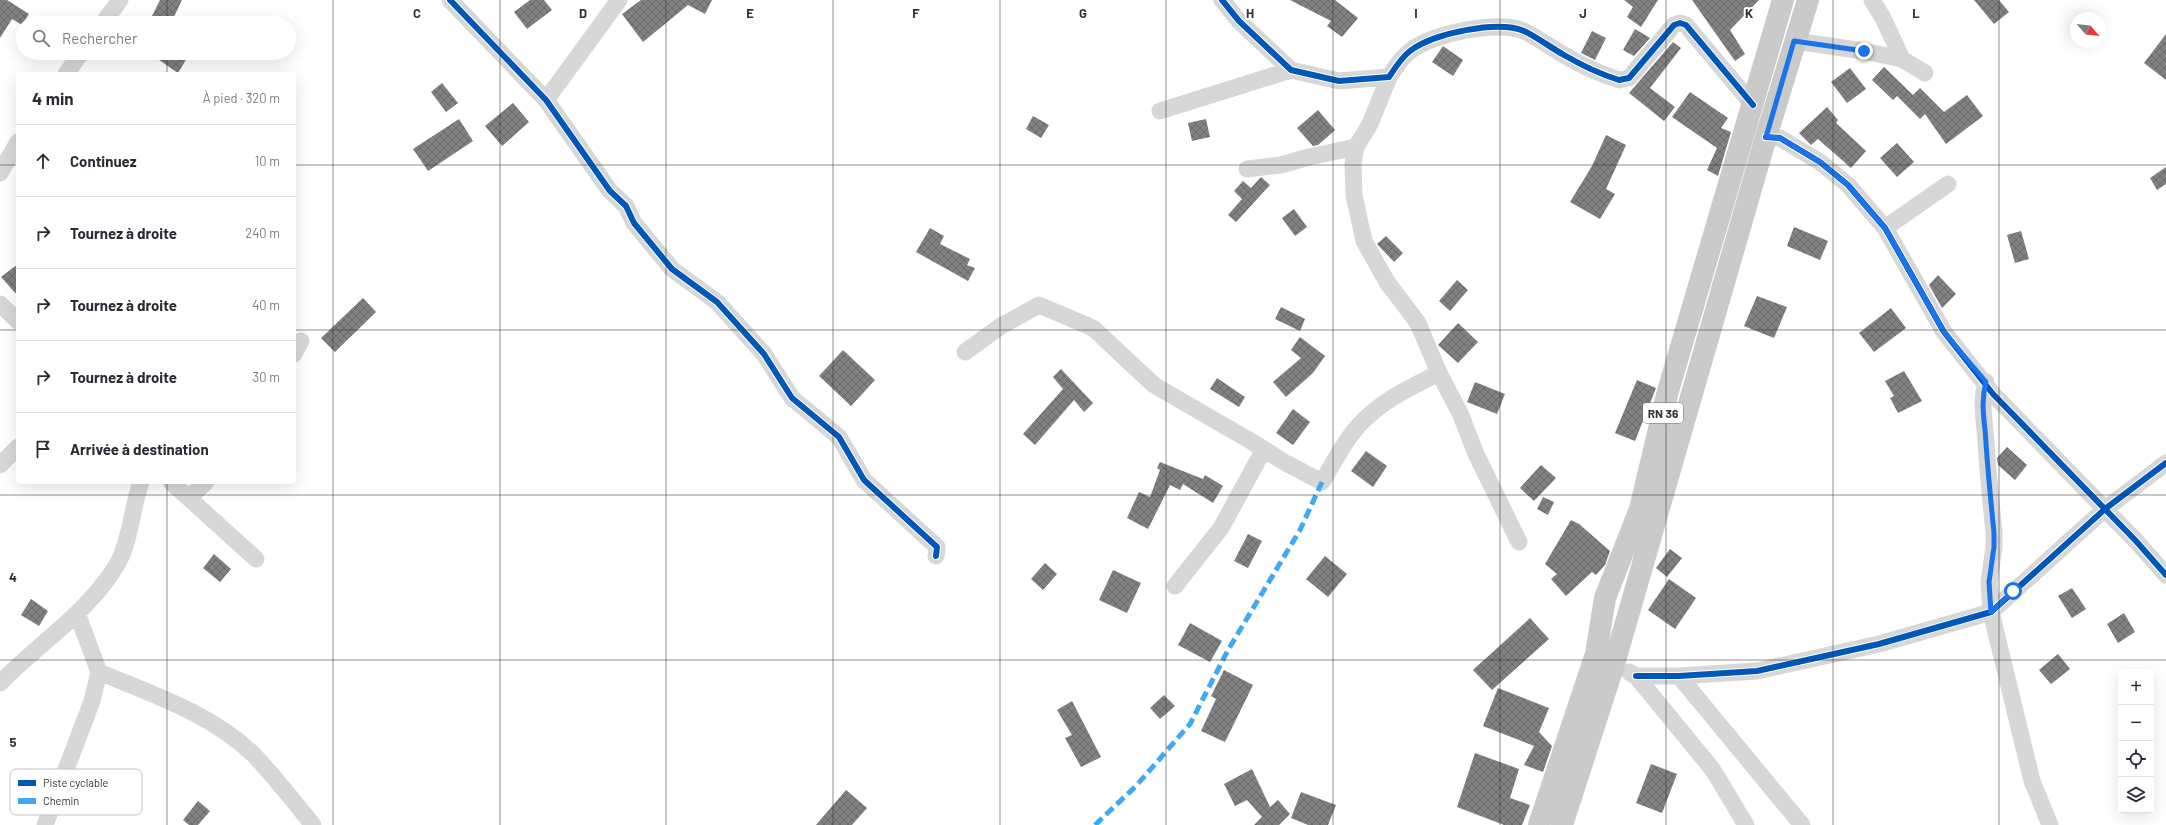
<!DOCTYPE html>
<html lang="fr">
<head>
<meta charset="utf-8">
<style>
	:root { --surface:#fff; --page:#f7f7f7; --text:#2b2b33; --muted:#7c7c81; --line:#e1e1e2 }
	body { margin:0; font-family:Barlow,sans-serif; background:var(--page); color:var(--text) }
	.controls { position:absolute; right:12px; bottom:12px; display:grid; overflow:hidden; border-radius:4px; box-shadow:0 4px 16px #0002 }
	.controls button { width:36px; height:36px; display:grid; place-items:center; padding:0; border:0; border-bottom:1px solid var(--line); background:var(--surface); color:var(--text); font:20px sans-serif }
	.compass { position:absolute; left:2070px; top:12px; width:36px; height:36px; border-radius:50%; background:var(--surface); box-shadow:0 4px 16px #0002; rotate:117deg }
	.stop { position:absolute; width:12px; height:12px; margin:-9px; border:3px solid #1a73e8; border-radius:50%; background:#fff }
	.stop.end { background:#1a73e8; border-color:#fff; box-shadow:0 1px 4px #0008 }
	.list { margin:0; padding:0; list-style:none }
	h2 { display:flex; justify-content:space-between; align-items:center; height:52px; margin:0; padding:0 16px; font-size:17px }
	h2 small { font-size:13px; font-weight:400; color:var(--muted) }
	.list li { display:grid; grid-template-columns:26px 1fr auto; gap:12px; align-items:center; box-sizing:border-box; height:72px; padding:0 16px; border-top:1px solid var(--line) }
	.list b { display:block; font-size:15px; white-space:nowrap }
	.list em { font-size:13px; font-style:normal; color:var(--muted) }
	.icon { flex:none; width:22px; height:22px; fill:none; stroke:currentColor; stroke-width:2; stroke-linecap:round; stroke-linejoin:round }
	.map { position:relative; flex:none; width:2166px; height:825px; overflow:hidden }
	.search { position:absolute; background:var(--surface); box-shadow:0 4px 16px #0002; left:16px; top:16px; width:280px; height:44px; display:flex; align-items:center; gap:10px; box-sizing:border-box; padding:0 14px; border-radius:22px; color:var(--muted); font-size:15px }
	.panel { position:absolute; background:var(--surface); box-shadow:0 4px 16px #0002; left:16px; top:72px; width:280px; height:412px; border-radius:4px }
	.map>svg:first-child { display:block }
</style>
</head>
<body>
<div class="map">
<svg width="2166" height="825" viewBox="0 0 2166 825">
	<defs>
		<pattern id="building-cross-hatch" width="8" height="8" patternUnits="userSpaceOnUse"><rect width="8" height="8" fill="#818181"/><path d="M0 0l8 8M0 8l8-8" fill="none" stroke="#6a6a6a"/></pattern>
	</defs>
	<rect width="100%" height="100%" fill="#fff"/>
	<path fill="url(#building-cross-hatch)" d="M0,0H7L29,14L22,25L12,19L0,38Z
		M160,0H182L171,23L152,16Z
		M530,0H544L552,10L527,29L514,12Z
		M641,0H712L705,14L688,5L643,42L622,14Z
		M1290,0H1335L1358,18L1342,37L1327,26L1331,21Z
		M1624,0H1658L1641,27L1627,17L1633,7Z
		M1692,0H1759L1730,30L1745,54L1735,61Z
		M1974,0H1999L2009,12L1994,24Z
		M1635,29L1650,38L1634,56L1623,50Z
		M1592,31L1606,38L1595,60L1581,53Z
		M2166,34V80L2144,63Z
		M1673,42L1681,48L1650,88L1675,107L1664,121L1629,93Z
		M1443,46L1463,60L1453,76L1432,62Z
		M149,53H190L178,73Z
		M1884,67L1913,95L1920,88L1944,112L1967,95L1983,116L1946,144L1925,114L1920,119L1897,96L1893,100L1872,80Z
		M1850,68L1866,89L1847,103L1831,82Z
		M442,83L458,103L446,112L431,92Z
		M1690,92L1728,118L1721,128L1731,132L1718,176L1707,170L1717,148L1672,117Z
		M513,103L529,122L502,146L485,126Z
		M1827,107L1838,120L1836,123L1866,151L1851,168L1818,139L1811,145L1799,133Z
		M1318,110L1335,130L1318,145L1313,146L1297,128Z
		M1033,116L1049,125L1041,138L1026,129Z
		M459,119L473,141L428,171L413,149Z
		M1206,119L1210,137L1192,141L1188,123Z
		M1606,135L1626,145L1606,189L1615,194L1600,219L1570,202L1592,166Z
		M1897,143L1914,162L1897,177L1880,158Z
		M2166,167V184L2157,190L2150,178Z
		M1261,177L1270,185L1236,222L1228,215L1242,199L1234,191L1243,181L1251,188Z
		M1294,209L1307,227L1295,236L1282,218Z
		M1794,227L1828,241L1820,260L1787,246Z
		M930,228L944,236L940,244L970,259L967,265L975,268L968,281L916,252Z
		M2021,231L2029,259L2015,263L2007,235Z
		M1386,236L1403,253L1394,262L1377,244Z
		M18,264V296L1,277Z
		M1938,275L1956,294L1942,308L1929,285Z
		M1457,280L1468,290L1450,311L1439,301Z
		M1757,296L1787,307L1774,338L1744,326Z
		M363,298L376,312L335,352L321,338Z
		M1281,307L1305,319L1300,331L1275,319Z
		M1891,308L1906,328L1874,352L1859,333Z
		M1458,323L1478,342L1458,363L1438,345Z
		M1300,337L1325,356L1313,373L1286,397L1273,382L1301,358L1291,350Z
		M843,350L875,380L851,406L819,376Z
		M1061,369L1093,403L1084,412L1074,400L1035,445L1023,434L1063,389L1053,377Z
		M1904,371L1922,401L1898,413L1890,398L1894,396L1885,381Z
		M1217,378L1245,397L1239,407L1210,389Z
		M1637,380L1656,388L1635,441L1615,433Z
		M1475,382L1505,394L1497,414L1467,402Z
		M1293,409L1310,422L1293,445L1276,433Z
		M2007,447L2027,465L2015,480L1998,465L1997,458Z
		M1366,451L1387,466L1373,487L1351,471Z
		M1160,462L1203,479L1205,475L1223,486L1213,503L1183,484L1180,490L1170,485L1148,529L1127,518L1139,492L1150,497L1160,470L1157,468Z
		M1541,465L1556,478L1534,501L1520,488Z
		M1543,497L1554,502L1548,515L1537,509Z
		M1571,520L1579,524L1610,551L1605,565L1596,575L1592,572L1566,596L1551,579L1557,574L1545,564Z
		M1248,534L1262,541L1248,568L1234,561Z
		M1670,549L1682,558L1667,577L1656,568Z
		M214,554L231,569L220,582L203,568Z
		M1325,556L1347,574L1328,597L1306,579Z
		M1045,563L1057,574L1043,590L1031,579Z
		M1113,570L1141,583L1127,613L1099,600Z
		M1669,579L1696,598L1675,629L1648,610Z
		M2072,588L2086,609L2072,618L2058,596Z
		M31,599L48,611L39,626L21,615Z
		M2124,613L2135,632L2118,643L2107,624Z
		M1530,618L1549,639L1492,690L1473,670Z
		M1190,623L1222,641L1210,662L1178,645Z
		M2058,654L2070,669L2051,684L2039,670Z
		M1224,670L1253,685L1225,742L1201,731L1216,699L1211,696Z
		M1498,688L1549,708L1539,732L1552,746L1543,772L1524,765L1534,746L1483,726Z
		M1164,695L1175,706L1160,719L1150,708Z
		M1072,701L1101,757L1081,767L1065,738L1072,735L1057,710Z
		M1475,753L1519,769L1510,798L1530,805L1522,825H1504L1457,807Z
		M1651,764L1677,774L1662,813L1636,803Z
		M1252,769L1270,807L1278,800L1290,814L1279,825H1254L1262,817L1247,800L1235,806L1224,784Z
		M846,790L867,808L852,825H816Z
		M1301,792L1336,805L1328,825H1308L1291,818Z
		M198,801L210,811L198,825H189L183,820Z"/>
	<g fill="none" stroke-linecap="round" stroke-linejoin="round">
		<path stroke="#d7d7d7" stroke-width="17" d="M450,0L546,100L610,191L626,206L634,223L672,269L717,302L764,354L792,398L839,437L864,480L937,547L936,556
			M1222,0L1239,21L1291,70L1339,81L1389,77C1395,68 1401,58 1410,51C1433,33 1498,20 1524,31C1538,38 1550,47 1564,55C1581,65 1600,74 1619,80L1629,78L1674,25L1680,23L1686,25L1753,105
			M1872,0L1883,18L1902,59
			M103,23L120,0
			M1795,41L1864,51L1902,59L1925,73
			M66,74L81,53
			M1389,77L1370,124L1356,147L1353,164L1354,195L1364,241L1387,282L1418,323L1439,373L1460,413L1476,454L1519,542
			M546,100L619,0
			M1160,111L1291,70
			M1766,137L1780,138L1820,162L1848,185L1885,228L1944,332L1993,394L2136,541L2166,575
			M1247,169L1281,165L1309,157L1356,147
			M0,173L18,142
			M1885,228L1948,184
			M0,304L18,321
			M965,352L1001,326L1039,305L1093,328L1154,385L1254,443L1284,462L1322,482C1334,462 1348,434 1366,418C1387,398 1413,386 1439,373
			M294,354L301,341
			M1986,382C1980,404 1985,422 1986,443C1988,473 1991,503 1994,533V547L1989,582L1991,612L2032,781L2050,825
			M0,465L18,447
			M171,482L256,559
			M189,498L206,482
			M1175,586L1221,528L1264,449
			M99,672C152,694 212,714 254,755C275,777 294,802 313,825
			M1629,672L1636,676L1713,770L1746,825
			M1636,676H1679L1757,671L1879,644L1991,612L2105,509L2166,463
			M1679,676L1802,825
			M0,683C39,643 91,611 119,561C131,537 132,507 141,482
			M45,825L92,701L99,672L77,613"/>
		<path stroke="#cacaca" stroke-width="22" d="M1539,825L1596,654L1605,598L1640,509L1668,391L1783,0
			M1562,825L1614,664L1766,137L1808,0"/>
		<path stroke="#3fa9f5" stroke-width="5" stroke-dasharray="10 5" stroke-linecap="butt" d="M1095,825L1136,786L1190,724L1228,650L1300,530L1322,482"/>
		<g stroke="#fff" stroke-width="8">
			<path id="cycleway" d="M450,0L546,100L610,191L626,206L634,223L672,269L717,302L764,354L792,398L839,437L864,480L937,547L936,556
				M1222,0L1239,21L1291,70L1339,81L1389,77C1395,68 1401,58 1410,51C1433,33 1498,20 1524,31C1538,38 1550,47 1564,55C1581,65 1600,74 1619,80L1629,78L1674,25L1680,23L1686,25L1753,105
				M1766,137L1780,138L1820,162L1848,185L1885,228L1944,332L1993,394L2136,541L2166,575
				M1636,676H1679L1757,671L1879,644L1991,612L2105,509L2166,463"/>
		</g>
		<use href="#cycleway" stroke="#0057b8" stroke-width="6"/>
	</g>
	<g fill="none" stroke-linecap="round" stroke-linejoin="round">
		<path stroke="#1a73e8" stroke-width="5" d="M1864,51L1794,41L1766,137L1780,138L1820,162L1848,185L1885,228L1944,332L1986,382C1980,405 1985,421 1986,443C1988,473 1991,503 1994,533V547L1989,582L1991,612L2013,591"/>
	</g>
	<path fill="none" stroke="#333" stroke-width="1" stroke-opacity="0.55" d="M167,0V23M333,0V825M500,0V825M666,0V825M833,0V825M1000,0V825M1166,0V825M1333,0V825M1500,0V825M1666,0V825M1833,0V825M1999,0V825M167,53V74M0,165H18M294,165H2166M0,330H18M294,330H2166M167,482V825M0,495H2166M0,660H2166"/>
	<g text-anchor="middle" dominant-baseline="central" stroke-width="4" stroke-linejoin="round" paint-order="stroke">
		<rect fill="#fff" stroke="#707070" stroke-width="1" x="1643" y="403" width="40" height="20" rx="3"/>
		<g font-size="12" font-weight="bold" fill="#333">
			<text x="1663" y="413">RN 36</text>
		</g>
	</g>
	<rect x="10" y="769" width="132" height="46" rx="6" fill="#fff" stroke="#c2c2c2" stroke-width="1"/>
	<rect x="18" y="780" width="18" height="6" fill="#0057b8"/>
	<rect x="18" y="798" width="18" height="6" fill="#3fa9f5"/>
	<g font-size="11" fill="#333">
		<text x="43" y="787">Piste cyclable</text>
		<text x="43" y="805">Chemin</text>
	</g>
	<g font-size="13" text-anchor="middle" font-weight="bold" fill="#333" stroke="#fff" stroke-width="4" stroke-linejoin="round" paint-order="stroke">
		<text x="417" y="18">C</text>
		<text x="583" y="18">D</text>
		<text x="750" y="18">E</text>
		<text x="916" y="18">F</text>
		<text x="1083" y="18">G</text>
		<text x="1250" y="18">H</text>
		<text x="1416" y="18">I</text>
		<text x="1583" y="18">J</text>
		<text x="1749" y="18">K</text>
		<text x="1916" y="18">L</text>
		<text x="13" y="582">4</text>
		<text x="13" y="747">5</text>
	</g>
</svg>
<div class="controls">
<button>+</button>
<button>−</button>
<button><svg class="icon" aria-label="locate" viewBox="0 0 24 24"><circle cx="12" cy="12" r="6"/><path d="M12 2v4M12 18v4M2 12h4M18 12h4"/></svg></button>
<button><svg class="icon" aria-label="layers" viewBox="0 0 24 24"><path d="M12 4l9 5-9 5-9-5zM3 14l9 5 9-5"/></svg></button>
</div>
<svg class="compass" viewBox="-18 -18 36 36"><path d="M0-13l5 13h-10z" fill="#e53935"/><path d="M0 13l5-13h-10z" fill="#7c7c81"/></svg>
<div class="stop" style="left:2013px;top:591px"></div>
<div class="stop end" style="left:1864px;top:51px"></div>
<div class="search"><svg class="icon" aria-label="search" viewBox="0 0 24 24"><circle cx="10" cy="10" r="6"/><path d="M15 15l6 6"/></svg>Rechercher</div>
<section class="panel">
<h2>4 min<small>À pied · 320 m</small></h2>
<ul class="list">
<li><svg class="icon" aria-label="ahead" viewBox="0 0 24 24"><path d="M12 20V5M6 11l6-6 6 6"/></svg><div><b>Continuez</b></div><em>10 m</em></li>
<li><svg class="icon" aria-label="right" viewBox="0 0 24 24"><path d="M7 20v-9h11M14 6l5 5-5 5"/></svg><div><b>Tournez à droite</b></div><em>240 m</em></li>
<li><svg class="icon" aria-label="right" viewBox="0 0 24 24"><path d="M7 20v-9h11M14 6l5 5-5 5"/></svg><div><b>Tournez à droite</b></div><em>40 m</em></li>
<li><svg class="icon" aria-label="right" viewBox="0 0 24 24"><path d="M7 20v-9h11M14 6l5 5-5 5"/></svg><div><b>Tournez à droite</b></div><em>30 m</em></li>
<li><svg class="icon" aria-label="arrive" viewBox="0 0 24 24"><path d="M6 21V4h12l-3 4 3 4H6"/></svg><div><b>Arrivée à destination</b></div></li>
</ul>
</section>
</div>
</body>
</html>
